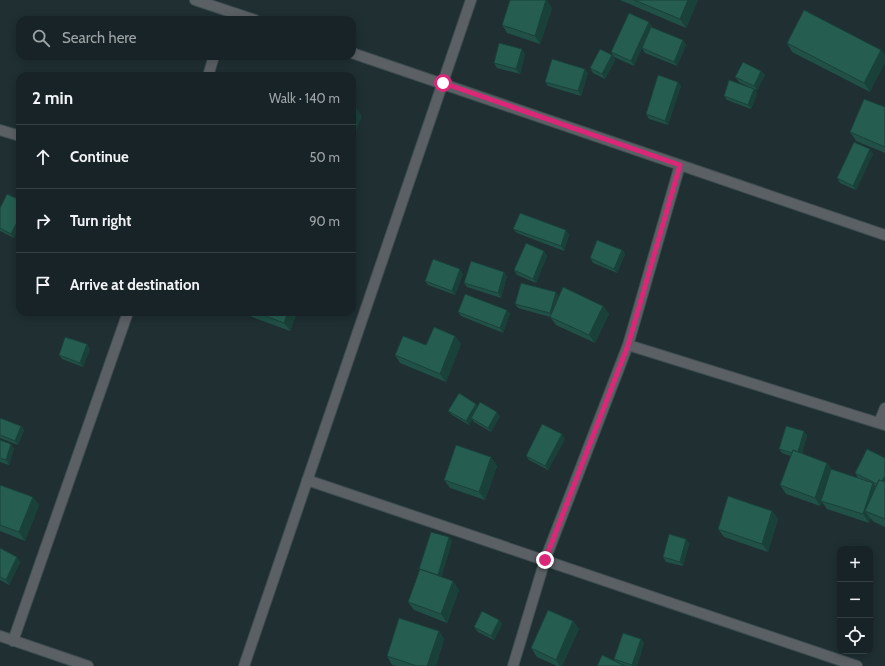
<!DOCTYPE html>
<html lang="en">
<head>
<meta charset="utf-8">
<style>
	:root { --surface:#172326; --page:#202b2e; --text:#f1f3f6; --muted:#9ea4a7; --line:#364043 }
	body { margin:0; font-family:Cabin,sans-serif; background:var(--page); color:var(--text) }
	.controls { position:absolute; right:12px; bottom:12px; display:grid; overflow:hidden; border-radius:8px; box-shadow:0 2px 10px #0003 }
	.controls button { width:36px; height:36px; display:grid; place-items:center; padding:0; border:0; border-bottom:1px solid var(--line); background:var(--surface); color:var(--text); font:20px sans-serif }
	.stop { position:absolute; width:12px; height:12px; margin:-9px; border:3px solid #db2777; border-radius:50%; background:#fff }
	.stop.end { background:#db2777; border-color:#fff; box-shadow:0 1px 4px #0008 }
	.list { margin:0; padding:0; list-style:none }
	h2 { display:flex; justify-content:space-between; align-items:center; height:52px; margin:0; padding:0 16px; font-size:17px }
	h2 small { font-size:13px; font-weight:400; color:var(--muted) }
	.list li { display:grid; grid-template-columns:26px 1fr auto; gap:12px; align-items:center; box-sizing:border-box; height:64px; padding:0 16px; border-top:1px solid var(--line) }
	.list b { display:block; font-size:15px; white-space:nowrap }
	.list em { font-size:13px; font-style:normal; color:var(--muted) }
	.icon { flex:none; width:22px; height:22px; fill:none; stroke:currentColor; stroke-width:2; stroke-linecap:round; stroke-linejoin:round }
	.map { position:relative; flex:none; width:885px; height:666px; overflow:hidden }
	.search { position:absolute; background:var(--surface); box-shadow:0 2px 10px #0003; left:16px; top:16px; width:340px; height:44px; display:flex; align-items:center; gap:10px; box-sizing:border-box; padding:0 14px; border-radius:12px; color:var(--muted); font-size:15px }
	.panel { position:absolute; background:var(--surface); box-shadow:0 2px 10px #0003; left:16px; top:72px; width:340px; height:244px; border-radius:12px }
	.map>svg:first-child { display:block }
</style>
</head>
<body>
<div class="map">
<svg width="885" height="666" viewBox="0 0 885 666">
	<rect width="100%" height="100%" fill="#1f2f32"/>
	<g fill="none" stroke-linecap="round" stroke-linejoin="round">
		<g stroke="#3e4d50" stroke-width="12">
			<path id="minor" d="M195,0L255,20
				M352,53L885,235
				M208,76L214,56
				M0,130L20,136
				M628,345L885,425
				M879,423L885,408
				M307,480L857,666
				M0,636L88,666
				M13,641L128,312
				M244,666L471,0
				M513,666L545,560L628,345L680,165"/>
		</g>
		<use href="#minor" stroke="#5b6065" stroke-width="10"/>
	</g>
	<path fill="#205046" d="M620,0H698L686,28Z
		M552,8L540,44L507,33L502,25Z
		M652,26L651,27L683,40L686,45L677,66L645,53L642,48L645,40L634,66L614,57L611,52Z
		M787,43L881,50L870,92L792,52Z
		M525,54L520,74L497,68L494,63Z
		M612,55L615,60L605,79L593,73L590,68Z
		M761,71L765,75L757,90L754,89L757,93L751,109L727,100L724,96L751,88L739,82L735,77Z
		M588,73L581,96L548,86L545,82Z
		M678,82L681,86L668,125L649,119L646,114Z
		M885,107V153L856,141L850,132Z
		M873,154L856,190L840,183L837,178Z
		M0,208L14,238L0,231Z
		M513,229L566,230L569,235L564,251L517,233Z
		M622,250L625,254L617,273L593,263L590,258Z
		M544,251L547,256L536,283L517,275L514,270Z
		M463,274L455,295L428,285L425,281Z
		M507,276L501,298L467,287L464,283Z
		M556,292L559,297L603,306L609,314L595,343L556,325L550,317L518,308L515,304Z
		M507,310L510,314L503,333L461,316L458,312Z
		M248,312H297L290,331L252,317Z
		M455,336L461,344L446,382L400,363L395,355Z
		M87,344L90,349L83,367L62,359L59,355Z
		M478,407L500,416L491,432L474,422L472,419L469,425L452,415L448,411Z
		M0,418L21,426L24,430L18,445L0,438Z
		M807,435L802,454L827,463L832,470L860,479L858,478L855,473L885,458V527L874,522L870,518L869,523L827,509L822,502L820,506L786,494L780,485L791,456L782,453L779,449Z
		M565,439L548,470L529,460L526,456Z
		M0,440L14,448L9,465L0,462Z
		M491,457L497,466L485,500L450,488L444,480Z
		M0,485L33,497L39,505L25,541L0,531Z
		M772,511L778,519L768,552L724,537L718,529Z
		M449,537L452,541L441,577L459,590L447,623L414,610L408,602L420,570L419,569Z
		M686,539L689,544L683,566L666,562L663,557Z
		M0,548L20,562L9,585L0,580Z
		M499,620L502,624L494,640L478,632L474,627Z
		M573,621L579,629L562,666H557L537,657L531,648Z
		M439,631L444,639L436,666H397L392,665L387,656Z
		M641,639L644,643L637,666H625L616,662L614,659Z"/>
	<path fill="#1a4139" d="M546,0H547L552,8L540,44L535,36Z
		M688,0H698L686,28L680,19Z
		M649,22L652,26L634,66L631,61Z
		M683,40L686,45L677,66L674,62Z
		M522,49L525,54L520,74L516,69Z
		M881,50L885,55V63L870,92L864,83Z
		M612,55L615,60L605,79L602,74Z
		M585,69L588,73L581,96L578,91Z
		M761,71L765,75L757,90L754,86Z
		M678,82L681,86L668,125L665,121Z
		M754,89L757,93L751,109L748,105Z
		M356,108L362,116L352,141V118Z
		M870,149L873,154L856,190L853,186Z
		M20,216V227L14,238L11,234Z
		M566,230L569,235L564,251L561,246Z
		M622,250L625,254L617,273L614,269Z
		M544,251L547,256L536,283L533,279Z
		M460,269L463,274L455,295L452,291Z
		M504,272L507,276L501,298L498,293Z
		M556,292L559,297L553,318L550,313Z
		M603,306L609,314L595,343L589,335Z
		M507,310L510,314L503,333L500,328Z
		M288,312H297L290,331L284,323Z
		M455,336L461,344L446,382L440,374Z
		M87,344L90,349L83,367L80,363Z
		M476,404L479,408L471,418L472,419L469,425L466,421Z
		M497,412L500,416L491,432L488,428Z
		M21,426L24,430L18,445L15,441Z
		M804,431L807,435L801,459L797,454Z
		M562,434L565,439L548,470L545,466Z
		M11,444L14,448L9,465L6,460Z
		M491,457L497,466L485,500L479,492Z
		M827,463L833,472L821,501L822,502L820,506L815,498Z
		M885,476V486H880Z
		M873,483L879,491L865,511L870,518L869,523L863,514Z
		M33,497L39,505L25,541L19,532Z
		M772,511L778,519L768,552L762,544Z
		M449,537L452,541L441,579L438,575Z
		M686,539L689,544L683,566L680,562Z
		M17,557L20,562L9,585L6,580Z
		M453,581L459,590L447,623L441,614Z
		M499,620L502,624L494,640L491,636Z
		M573,621L579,629L562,666H560L556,660Z
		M439,631L444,639L436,666H427Z
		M641,639L644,643L637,666H633L632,665Z"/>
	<path fill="#255d51" stroke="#1a4139" d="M510,0H546L535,36L502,25Z
		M634,0H688L680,19Z
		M804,10L881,50L864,83L787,43Z
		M629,13L649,22L631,61L611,52Z
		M651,27L683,40L674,62L642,48Z
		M499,43L522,49L516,69L494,63Z
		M600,49L612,55L602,74L590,68Z
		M552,59L585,69L578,91L545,82Z
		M743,62L761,71L754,86L735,77Z
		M658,75L678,82L665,121L646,114Z
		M729,80L754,89L748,105L724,96Z
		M864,99L885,107V147L850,132Z
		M352,106L356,108L352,118Z
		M854,142L870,149L853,186L837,178Z
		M7,194L20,200V216L11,234L0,228V208Z
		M520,213L566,230L561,246L513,229Z
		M597,240L622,250L614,269L590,258Z
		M526,243L544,251L533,279L514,270Z
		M433,259L460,269L452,291L425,281Z
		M471,261L504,272L498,293L464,283Z
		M521,283L556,292L550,313L515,304Z
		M563,287L603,306L589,335L550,317Z
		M465,294L507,310L500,328L458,312Z
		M255,312H288L284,323Z
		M434,327L455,336L440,374L395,355L403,336L426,345Z
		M65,337L87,344L80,363L59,355Z
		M459,393L476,404L466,421L448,411Z
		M480,402L497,412L488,428L471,418Z
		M0,418L21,426L15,441L0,435Z
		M542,424L562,434L545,466L526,456Z
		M786,426L804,431L798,452L793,450L792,453L779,449Z
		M0,440L11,444L6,460L0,458Z
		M456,445L491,457L479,492L444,480Z
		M867,449L885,458V476L882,481L879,480L877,484L855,473Z
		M793,450L827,463L815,498L780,485Z
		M831,469L873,483L863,514L821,501Z
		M879,480L885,482V519L865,511Z
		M0,485L33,497L19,532L0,525Z
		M728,496L772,511L762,544L718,529Z
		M431,532L449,537L438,575L419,569Z
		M669,534L686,539L680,562L663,557Z
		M0,548L17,557L6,580L0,577Z
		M420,569L453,581L441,614L408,602Z
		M548,610L573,621L556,660L531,648Z
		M482,611L499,620L491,636L474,627Z
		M399,618L439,631L427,666H417L387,656Z
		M623,633L641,639L632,665L614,659Z
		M602,655L625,666H597Z"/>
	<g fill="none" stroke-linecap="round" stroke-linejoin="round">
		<path stroke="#db2777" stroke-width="5" d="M443,83L680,165L628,345L545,560"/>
	</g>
</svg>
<div class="controls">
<button>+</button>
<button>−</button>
<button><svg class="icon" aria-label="locate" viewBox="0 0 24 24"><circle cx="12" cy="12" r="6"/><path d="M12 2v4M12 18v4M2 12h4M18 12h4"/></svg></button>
</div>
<div class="stop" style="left:443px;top:83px"></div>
<div class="stop end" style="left:545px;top:560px"></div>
<div class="search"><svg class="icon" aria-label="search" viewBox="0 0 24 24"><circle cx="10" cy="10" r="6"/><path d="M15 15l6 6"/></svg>Search here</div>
<section class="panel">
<h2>2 min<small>Walk · 140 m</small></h2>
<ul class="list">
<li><svg class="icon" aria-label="ahead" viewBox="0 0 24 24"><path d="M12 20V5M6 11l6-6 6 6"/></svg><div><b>Continue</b></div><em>50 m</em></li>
<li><svg class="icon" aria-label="right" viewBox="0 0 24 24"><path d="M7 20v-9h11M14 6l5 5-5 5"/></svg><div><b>Turn right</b></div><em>90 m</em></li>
<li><svg class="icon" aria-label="arrive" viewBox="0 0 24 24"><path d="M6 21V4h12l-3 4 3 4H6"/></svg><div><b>Arrive at destination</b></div></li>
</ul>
</section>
</div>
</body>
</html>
